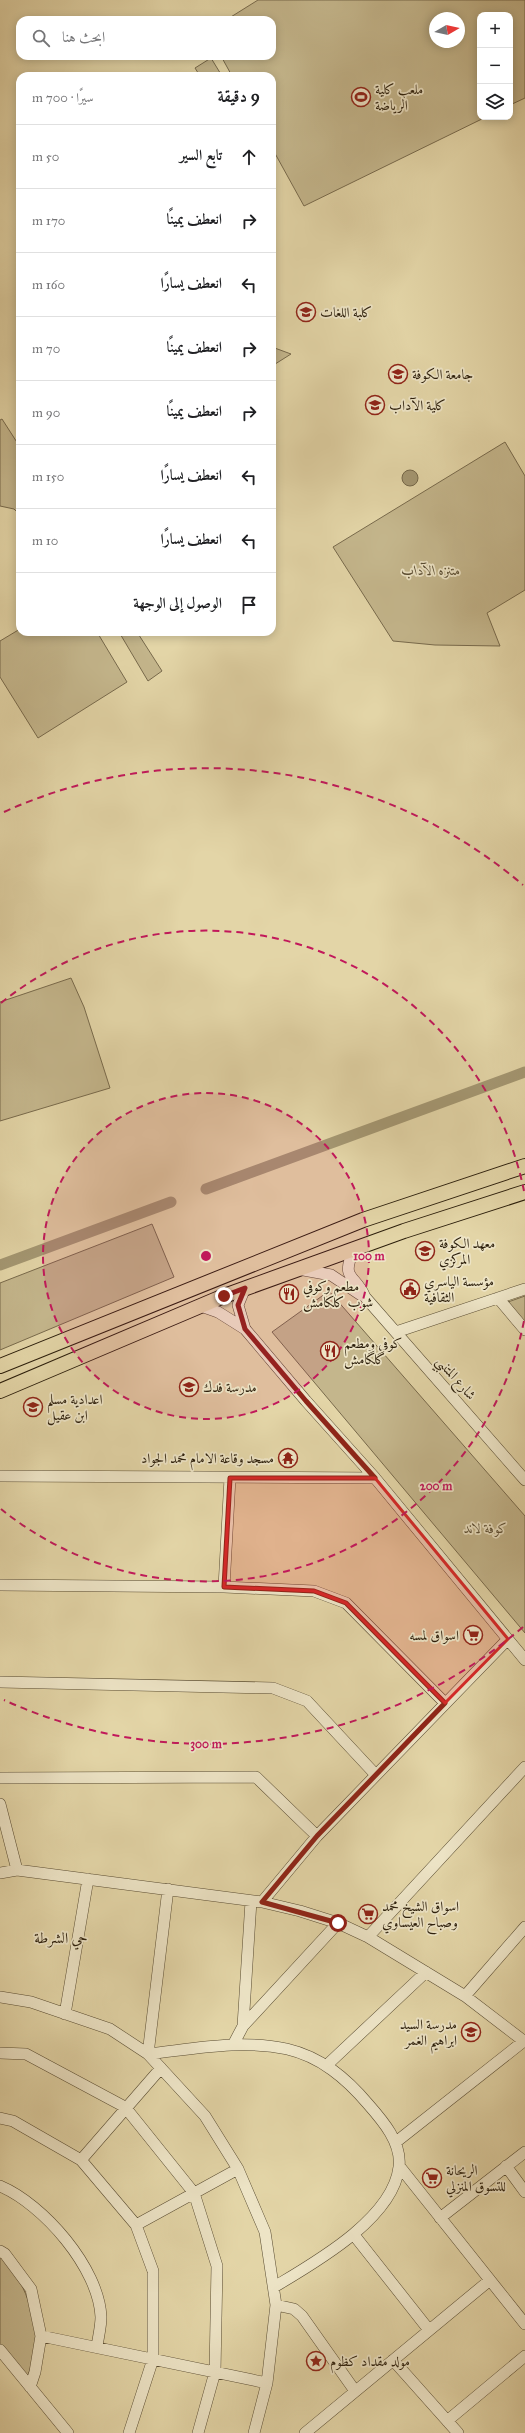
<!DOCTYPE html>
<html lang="ar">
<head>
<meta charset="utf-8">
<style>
	:root { --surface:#fff; --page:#f6f6f6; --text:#202124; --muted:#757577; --line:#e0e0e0 }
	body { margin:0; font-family:"IM FELL Great Primer",Amiri,serif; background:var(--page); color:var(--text); direction:rtl }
	.controls { position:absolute; right:12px; top:12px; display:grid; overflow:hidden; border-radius:8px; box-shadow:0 2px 10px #0003 }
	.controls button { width:36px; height:36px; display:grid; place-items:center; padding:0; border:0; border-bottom:1px solid var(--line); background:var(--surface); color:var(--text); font:20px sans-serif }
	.compass { position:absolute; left:429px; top:12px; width:36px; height:36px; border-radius:50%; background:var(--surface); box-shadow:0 2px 10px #0003; rotate:81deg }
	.stop { position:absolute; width:12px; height:12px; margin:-9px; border:3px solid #8f2418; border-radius:50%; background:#fff }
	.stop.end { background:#8f2418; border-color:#fff; box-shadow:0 1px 4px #0008 }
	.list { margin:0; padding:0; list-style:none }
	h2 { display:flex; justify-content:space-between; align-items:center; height:52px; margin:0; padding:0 16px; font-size:17px }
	h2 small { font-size:13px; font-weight:400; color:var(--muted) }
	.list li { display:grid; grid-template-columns:26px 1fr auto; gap:12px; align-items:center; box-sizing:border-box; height:64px; padding:0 16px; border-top:1px solid var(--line) }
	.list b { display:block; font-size:15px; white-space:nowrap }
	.list em { font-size:13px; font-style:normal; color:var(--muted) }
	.icon { flex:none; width:22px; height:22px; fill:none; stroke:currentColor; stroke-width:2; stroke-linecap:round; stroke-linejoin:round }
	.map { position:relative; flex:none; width:525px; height:2433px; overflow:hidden; direction:ltr }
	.search { position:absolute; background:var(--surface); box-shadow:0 2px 10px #0003; left:16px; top:16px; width:260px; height:44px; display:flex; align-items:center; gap:10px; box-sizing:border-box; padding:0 14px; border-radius:12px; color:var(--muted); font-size:15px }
	.panel { position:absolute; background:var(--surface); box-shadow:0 2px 10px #0003; left:16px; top:72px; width:260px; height:564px; border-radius:12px; direction:rtl }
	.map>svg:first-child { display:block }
</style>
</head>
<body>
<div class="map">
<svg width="525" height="2433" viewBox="0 0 525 2433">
	<rect width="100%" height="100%" fill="#e3d5a7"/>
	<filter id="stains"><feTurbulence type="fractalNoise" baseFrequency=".005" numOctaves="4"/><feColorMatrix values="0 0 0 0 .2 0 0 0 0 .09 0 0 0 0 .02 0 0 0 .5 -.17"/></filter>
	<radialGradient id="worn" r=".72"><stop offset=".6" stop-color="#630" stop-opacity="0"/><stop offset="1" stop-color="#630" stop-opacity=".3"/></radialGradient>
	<path fill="#c4b68c" stroke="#786a4c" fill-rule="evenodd" d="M258,0H525V98L510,105V15H480V117H486L304,206L272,148V76H232L221,56H272V20H226ZM435,18H459V42H435Z
		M211,58L222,76H200L195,68Z
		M272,347L291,354L272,366Z
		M2,419L20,447V515L14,509L0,506V420Z
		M505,442L525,476V590L487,613L500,646L435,645L393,641L333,547Z
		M20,629V632H97L127,682L38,738L0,677V641Z
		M119,632H137L162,671L148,681Z
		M71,978L84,1007L110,1088L0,1121V1002Z
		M152,1224L174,1277L0,1350V1283Z
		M329,1291L525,1516V1633L272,1332Z
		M525,1296V1323L508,1302Z
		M0,2257C21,2272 35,2313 36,2337C36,2351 32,2367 26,2380L0,2347Z"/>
	<path fill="#a49772" stroke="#746749" d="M402 478a8 8 0 1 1 16 0a8 8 0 1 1-16 0Z"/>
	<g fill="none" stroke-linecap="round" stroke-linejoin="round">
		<path stroke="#a49772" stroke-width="11" d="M206,1189L525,1072
			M0,1265L171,1202"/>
		<g stroke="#594c32" stroke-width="12">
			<path id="minor" d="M354,1249C340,1281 355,1273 365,1297L525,1480
				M298,1269L331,1275L361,1295
				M245,1288L238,1305L245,1329
				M498,1298L525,1330
				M201,1306L218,1312L245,1329L306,1401L375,1478L525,1660
				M396,1332L525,1289
				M0,1476L375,1478
				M0,1585L224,1587L314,1591L346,1603L445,1703
				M224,1587L230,1478
				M0,1682L273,1688L307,1701L375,1774
				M0,1778L256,1777L317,1836
				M0,1804L17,1870
				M0,1873L17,1870L262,1902L300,1911L338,1923L368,1937L465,1996L525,2042
				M168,1889L148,2054C194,2049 241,2039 287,2049C321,2057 346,2078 368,2104C383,2121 402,2143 399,2167C393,2219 314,2263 274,2287
				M262,1902L317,1836L508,1639
				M368,1937L525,1767
				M465,1996L525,1927
				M0,1997L31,2002L110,2029L148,2054L205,2116L238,2169L265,2232L276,2305L267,2383L254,2433
				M65,2014L88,1879
				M243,2026L338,1923
				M233,2045L243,2026L251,1901
				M0,2053L26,2054L125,2107L194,2193L217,2266L215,2372L198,2433
				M327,2065L426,1972
				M0,2118L13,2121L81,2160L136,2225L153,2271V2359L129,2433
				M396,2142L524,2041
				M81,2160L161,2068
				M506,2166L525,2192
				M400,2167L525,2324
				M0,2186C43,2204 99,2268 101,2317C101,2327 98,2338 97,2347
				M440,2218L525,2152
				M136,2225L238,2169
				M354,2235L429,2330
				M0,2251L5,2254L31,2289L41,2336L35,2372L30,2387
				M276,2305L294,2309L302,2316L355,2391
				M41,2336L267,2383
				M0,2350L68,2433
				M393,2360L458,2433
				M447,2421L525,2356
				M305,2433L490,2280"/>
		</g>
		<g stroke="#2b1e0b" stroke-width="16">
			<path id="major" d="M0,1366L363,1220L525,1166
				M0,1391L224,1296L404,1231L525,1192"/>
		</g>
		<use href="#minor" stroke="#ede4c6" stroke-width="11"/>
		<use href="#major" stroke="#e3d5a7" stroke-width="14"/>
	</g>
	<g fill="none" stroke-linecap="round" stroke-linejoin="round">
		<path stroke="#8f2418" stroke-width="5" d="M224,1296L245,1288L238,1305L245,1329L306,1401L375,1478H230L224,1587L314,1591L346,1603L445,1703L317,1836L262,1902L338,1923"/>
	</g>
	<path fill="#d62828" fill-opacity="0.2" stroke="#d62828" stroke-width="3" stroke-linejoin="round" d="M230,1478H375L508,1639L445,1703L346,1603L314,1591L224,1587Z"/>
	<circle cx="206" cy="1256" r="163" fill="#c2185b" fill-opacity=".12"/>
	<g fill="none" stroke="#c2185b" stroke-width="2" stroke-dasharray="7 5">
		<circle cx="206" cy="1256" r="163"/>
		<path d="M524 1321A325 325 0 0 1 1 1509M1 1003A325 325 0 0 1 524 1191"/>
		<path d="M523 1627A488 488 0 0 1 4 1700M4 812A488 488 0 0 1 523 885"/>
	</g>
	<defs>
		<g id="stadium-ring" transform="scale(1)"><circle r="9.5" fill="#ede4c6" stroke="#8f2418" stroke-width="1.5"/><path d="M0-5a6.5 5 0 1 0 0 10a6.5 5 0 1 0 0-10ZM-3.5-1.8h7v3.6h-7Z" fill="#8f2418"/></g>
		<g id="university-ring" transform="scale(1)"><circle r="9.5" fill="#ede4c6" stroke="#8f2418" stroke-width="1.5"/><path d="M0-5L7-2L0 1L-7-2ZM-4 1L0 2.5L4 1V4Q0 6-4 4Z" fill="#8f2418"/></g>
		<g id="school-ring" transform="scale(1)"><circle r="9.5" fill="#ede4c6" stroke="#8f2418" stroke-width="1.5"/><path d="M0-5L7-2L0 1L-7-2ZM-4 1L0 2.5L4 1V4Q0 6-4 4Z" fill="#8f2418"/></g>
		<g id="civic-ring" transform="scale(1)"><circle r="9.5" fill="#ede4c6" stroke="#8f2418" stroke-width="1.5"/><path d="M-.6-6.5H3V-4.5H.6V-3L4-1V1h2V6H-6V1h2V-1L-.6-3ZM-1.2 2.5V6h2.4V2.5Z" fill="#8f2418"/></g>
		<g id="restaurant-ring" transform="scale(1)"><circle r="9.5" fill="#ede4c6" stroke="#8f2418" stroke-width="1.5"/><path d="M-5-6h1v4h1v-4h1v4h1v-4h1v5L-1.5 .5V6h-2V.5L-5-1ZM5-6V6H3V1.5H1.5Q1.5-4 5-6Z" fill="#8f2418"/></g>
		<g id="temple-ring" transform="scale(1)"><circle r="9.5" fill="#ede4c6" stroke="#8f2418" stroke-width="1.5"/><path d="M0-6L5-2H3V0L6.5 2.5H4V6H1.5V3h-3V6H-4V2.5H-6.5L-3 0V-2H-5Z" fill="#8f2418"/></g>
		<g id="supermarket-ring" transform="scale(1)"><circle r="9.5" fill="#ede4c6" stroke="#8f2418" stroke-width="1.5"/><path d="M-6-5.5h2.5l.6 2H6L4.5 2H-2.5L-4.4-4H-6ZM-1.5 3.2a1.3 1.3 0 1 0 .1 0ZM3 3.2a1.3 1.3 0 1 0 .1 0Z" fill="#8f2418"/></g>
		<g id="sight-ring" transform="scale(1)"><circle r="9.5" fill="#ede4c6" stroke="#8f2418" stroke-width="1.5"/><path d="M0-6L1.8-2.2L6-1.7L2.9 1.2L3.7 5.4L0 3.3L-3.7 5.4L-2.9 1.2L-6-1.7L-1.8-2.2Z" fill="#8f2418"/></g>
	</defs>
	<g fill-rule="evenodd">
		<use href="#stadium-ring" x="361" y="97"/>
		<use href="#university-ring" x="306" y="312"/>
		<use href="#university-ring" x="398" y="374"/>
		<use href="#university-ring" x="375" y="405"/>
		<use href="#school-ring" x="425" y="1251"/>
		<use href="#civic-ring" x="410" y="1289"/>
		<use href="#restaurant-ring" x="289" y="1294"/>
		<use href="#restaurant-ring" x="330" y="1351"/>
		<use href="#school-ring" x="189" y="1387"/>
		<use href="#school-ring" x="33" y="1407"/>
		<use href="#temple-ring" x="288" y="1458"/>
		<use href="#supermarket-ring" x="473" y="1635"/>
		<use href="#supermarket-ring" x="368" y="1914"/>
		<use href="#school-ring" x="471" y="2032"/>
		<use href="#supermarket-ring" x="432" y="2178"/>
		<use href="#sight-ring" x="316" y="2361"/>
	</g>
	<g text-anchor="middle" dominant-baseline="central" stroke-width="3.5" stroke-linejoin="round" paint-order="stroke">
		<g font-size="14" fill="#2b1e0b" stroke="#ede4c6" text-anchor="start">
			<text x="375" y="89">ملعب كلية<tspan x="375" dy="16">الرياضة</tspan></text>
			<text x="320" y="312">كلبة اللغات</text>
			<text x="412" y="374">جامعة الكوفة</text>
			<text x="389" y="405">كلية الآداب</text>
			<text x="439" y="1243">معهد الكوفة<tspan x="439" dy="16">المركزي</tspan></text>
			<text x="424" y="1281">مؤسسة الياسري<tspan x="424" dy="16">الثقافية</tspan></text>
			<text x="303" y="1286">مطعم وكوفي<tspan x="303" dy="16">شوب كلكامش</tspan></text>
			<text x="344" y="1343">كوفي ومطعم<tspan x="344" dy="16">گلگامش</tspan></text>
			<text x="203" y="1387">مدرسة فدك</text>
			<text x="47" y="1399">اعدادية مسلم<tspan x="47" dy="16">ابن عقيل</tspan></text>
			<text x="274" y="1458" text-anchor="end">مسجد وقاعة الامام محمد الجواد</text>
			<text x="459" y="1635" text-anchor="end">اسواق لمسه</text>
			<text x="382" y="1906">اسواق الشيخ محمد<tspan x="382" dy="16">وصباح العيساوي</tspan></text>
			<text x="457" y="2024" text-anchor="end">مدرسة السيد<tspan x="457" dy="16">ابراهيم الغمر</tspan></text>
			<text x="446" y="2170">الريحانة<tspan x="446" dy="16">للتسوق المنزلي</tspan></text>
			<text x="330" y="2361">مولد مقداد كظوم</text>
		</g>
		<g font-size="14" font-style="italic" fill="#594c32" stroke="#ede4c6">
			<text x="431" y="570">متنزه الآداب</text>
			<text x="486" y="1528">كوفة لاند</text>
		</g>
		<g font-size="14" fill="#2b1e0b" stroke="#ede4c6">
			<text transform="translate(456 1378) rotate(49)">شارع المتنبي</text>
		</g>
		<g font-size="15" fill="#2b1e0b" stroke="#ede4c6">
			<text x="61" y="1938">حي الشرطة</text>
		</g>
	</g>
	<circle cx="206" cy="1256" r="6" fill="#c2185b" stroke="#ede4c6" stroke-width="2"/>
	<g font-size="12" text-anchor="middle" font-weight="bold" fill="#c2185b" stroke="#ede4c6" stroke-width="3.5" stroke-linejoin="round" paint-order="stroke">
		<text x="369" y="1260">100 m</text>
		<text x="436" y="1490">200 m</text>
		<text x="206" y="1748">300 m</text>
	</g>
	<rect width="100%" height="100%" filter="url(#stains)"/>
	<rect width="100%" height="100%" fill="url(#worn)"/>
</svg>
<div class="controls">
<button>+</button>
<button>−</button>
<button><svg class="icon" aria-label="layers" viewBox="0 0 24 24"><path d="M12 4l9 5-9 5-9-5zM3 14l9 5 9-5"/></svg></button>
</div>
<svg class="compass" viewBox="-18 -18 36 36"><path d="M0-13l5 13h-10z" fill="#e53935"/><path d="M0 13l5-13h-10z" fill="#757577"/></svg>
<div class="stop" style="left:338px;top:1923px"></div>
<div class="stop end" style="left:224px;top:1296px"></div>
<div class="search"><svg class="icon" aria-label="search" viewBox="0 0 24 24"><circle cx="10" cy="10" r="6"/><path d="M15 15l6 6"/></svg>ابحث هنا</div>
<section class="panel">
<h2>9 دقيقة<small>سيرًا · 700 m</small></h2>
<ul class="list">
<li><svg class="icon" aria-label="ahead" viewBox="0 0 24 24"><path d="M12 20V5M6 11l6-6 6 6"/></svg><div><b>تابع السير</b></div><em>50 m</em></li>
<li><svg class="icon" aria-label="right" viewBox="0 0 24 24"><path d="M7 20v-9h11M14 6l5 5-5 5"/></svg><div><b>انعطف يمينًا</b></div><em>170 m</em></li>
<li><svg class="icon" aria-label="left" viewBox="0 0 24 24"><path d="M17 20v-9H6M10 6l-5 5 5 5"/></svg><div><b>انعطف يسارًا</b></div><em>160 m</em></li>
<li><svg class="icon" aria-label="right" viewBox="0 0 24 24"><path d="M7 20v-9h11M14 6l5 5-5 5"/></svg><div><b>انعطف يمينًا</b></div><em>70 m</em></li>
<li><svg class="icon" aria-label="right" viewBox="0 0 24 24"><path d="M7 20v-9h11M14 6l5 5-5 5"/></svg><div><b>انعطف يمينًا</b></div><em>90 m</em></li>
<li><svg class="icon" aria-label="left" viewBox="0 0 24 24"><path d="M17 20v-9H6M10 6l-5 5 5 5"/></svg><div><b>انعطف يسارًا</b></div><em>150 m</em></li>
<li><svg class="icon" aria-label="left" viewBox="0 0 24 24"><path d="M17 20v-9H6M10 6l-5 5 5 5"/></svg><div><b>انعطف يسارًا</b></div><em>10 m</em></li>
<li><svg class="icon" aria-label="arrive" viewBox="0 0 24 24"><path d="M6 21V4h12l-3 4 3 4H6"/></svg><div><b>الوصول إلى الوجهة</b></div></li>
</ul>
</section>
</div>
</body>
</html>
